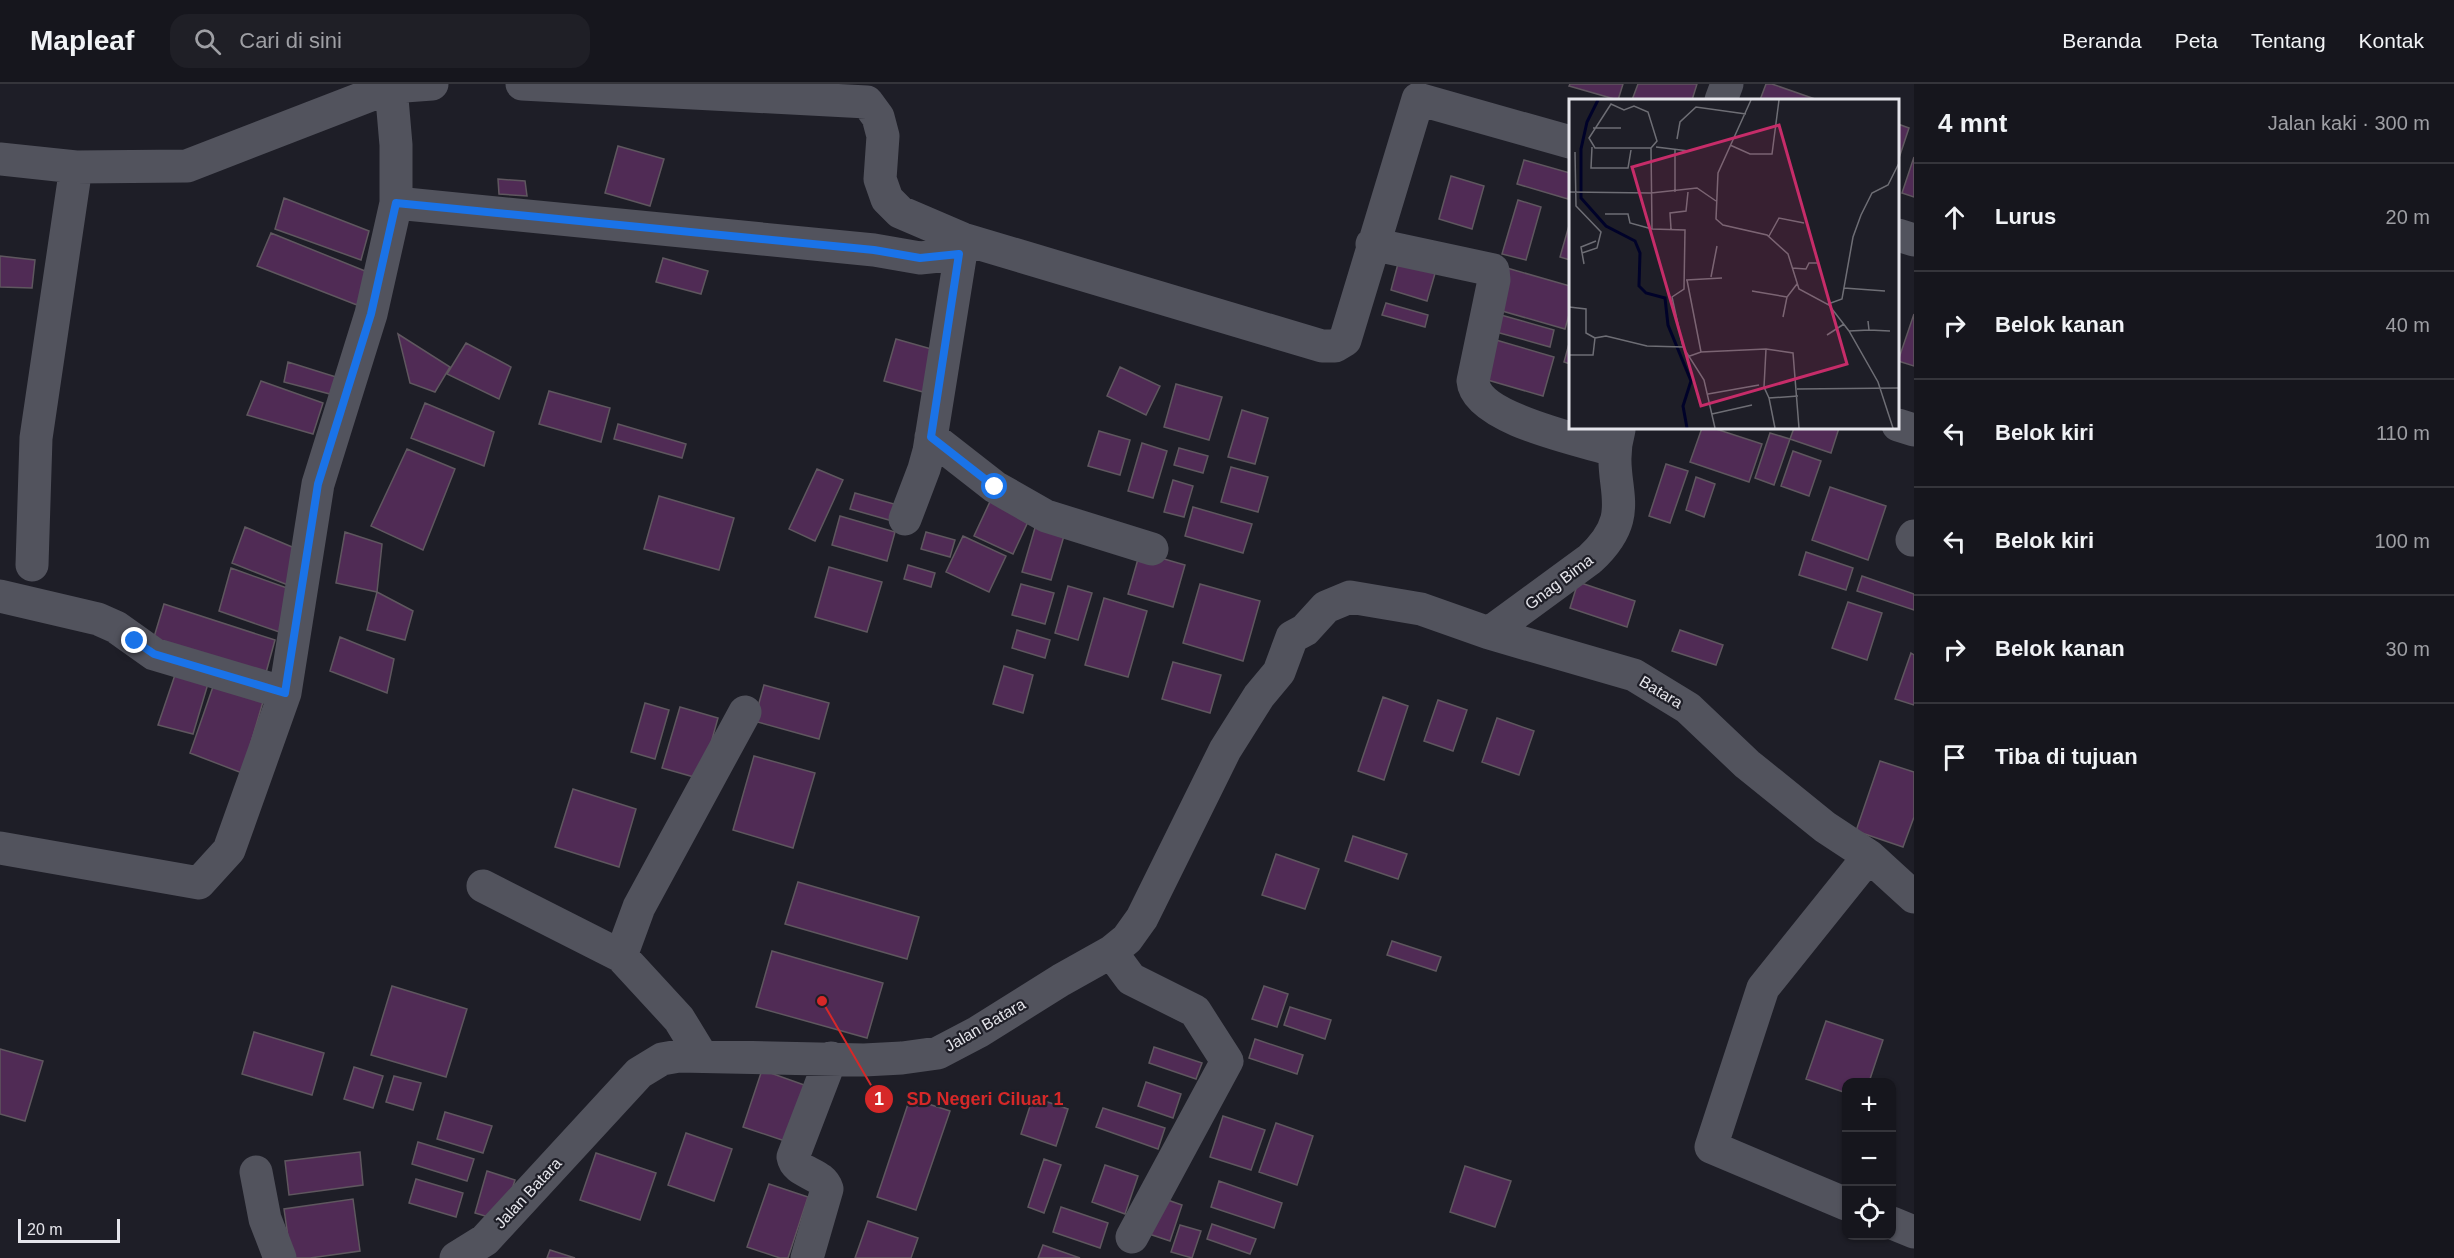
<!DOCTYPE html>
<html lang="id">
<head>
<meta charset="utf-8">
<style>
	:root { --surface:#16161d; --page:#1f1f26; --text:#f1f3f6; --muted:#9e9fa4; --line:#35353b }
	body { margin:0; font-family:Arial,sans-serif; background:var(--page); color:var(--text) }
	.controls { position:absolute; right:18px; bottom:18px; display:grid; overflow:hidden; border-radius:12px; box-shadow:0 2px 4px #0004 }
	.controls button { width:54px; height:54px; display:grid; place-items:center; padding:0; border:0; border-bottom:2px solid var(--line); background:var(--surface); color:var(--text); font:30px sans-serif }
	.scale { position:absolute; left:18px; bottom:15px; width:102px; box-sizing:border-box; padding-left:6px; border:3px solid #e5e5eb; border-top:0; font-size:16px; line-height:21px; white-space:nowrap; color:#e5e5eb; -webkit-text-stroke:4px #1e1e27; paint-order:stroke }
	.stop { position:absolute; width:18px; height:18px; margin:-14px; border:4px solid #1a73e8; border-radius:50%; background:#fff }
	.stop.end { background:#1a73e8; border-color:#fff; box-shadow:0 2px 6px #0008 }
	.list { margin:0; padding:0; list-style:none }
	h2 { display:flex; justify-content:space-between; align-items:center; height:78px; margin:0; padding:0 24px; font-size:26px }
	h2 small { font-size:20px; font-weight:400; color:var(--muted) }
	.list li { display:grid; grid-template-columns:39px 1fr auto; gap:18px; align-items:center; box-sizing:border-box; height:108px; padding:0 24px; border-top:2px solid var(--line) }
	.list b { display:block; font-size:22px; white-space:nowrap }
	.list em { font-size:20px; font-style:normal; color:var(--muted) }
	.icon { flex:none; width:33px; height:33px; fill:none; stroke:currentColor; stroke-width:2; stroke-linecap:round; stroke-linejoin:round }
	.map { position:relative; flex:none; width:1914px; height:1174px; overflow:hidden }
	header { display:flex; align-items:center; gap:36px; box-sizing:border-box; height:84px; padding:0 30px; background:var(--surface); border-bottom:2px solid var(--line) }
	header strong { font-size:28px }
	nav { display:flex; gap:33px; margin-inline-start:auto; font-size:21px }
	.search { width:420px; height:54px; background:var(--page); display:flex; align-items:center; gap:15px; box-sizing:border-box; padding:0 21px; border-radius:18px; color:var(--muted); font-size:22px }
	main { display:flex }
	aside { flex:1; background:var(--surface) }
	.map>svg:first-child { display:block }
</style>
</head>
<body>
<header>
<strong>Mapleaf</strong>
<div class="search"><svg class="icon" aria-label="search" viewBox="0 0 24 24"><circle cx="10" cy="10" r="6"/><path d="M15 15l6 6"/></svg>Cari di sini</div>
<nav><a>Beranda</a><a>Peta</a><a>Tentang</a><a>Kontak</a></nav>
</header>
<main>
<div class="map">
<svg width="1914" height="1174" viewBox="0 0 1914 1174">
	<rect width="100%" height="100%" fill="#1e1e27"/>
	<path fill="#502b55" stroke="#5f575f" stroke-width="1.5" d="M1570,0H1623L1618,16L1569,2Z
		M1638,0H1697L1692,16H1632Z
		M1766,0H1772L1815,15L1760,16Z
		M1898,40L1909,44L1898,77Z
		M618,62L664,75L650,122L605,109Z
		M1914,73V113L1902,109Z
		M1524,76L1570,89V105L1568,115L1517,100Z
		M1451,92L1484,102L1472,145L1439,135Z
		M498,95L525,97L527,112L499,110Z
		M284,114L369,147L361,176L275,145Z
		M1518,116L1541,123L1526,176L1502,170Z
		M1570,138V176L1560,173Z
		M271,149L370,189L357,221L257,182Z
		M0,172L35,176L32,204L0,203Z
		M663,174L708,187L701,210L656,198Z
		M1399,176L1436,186L1427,217L1391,206Z
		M1507,184L1570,202V227L1565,245L1495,225Z
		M1386,219L1428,231L1425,243L1382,231Z
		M1914,230V282L1898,277Z
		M1501,231L1554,246L1550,263L1496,248Z
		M398,250L450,283L435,308L410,299Z
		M896,255L942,268L930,310L884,297Z
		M1496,256L1554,273L1543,312L1484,295Z
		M1570,256V280L1564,278Z
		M466,259L511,283L499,315L447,290Z
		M288,278L336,293L330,310L284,298Z
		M1120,283L1160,302L1146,331L1107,312Z
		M261,297L323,319L313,350L247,331Z
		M1176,300L1222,313L1209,356L1164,343Z
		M549,307L610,324L601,358L539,340Z
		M425,319L494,348L484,382L411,354Z
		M1242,326L1268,334L1255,380L1228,373Z
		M618,340L686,360L682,374L614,355Z
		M1702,344H1713L1762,360L1749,398L1690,378Z
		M1794,344H1839L1831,369L1790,355Z
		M1099,347L1130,356L1120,391L1088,382Z
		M1770,349L1790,355L1774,401L1755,394Z
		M1142,359L1167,367L1153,414L1128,407Z
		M1179,364L1208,372L1203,389L1174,381Z
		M407,365L455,385L423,466L371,442Z
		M1793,367L1821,377L1809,412L1781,402Z
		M1666,380L1688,387L1670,439L1649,432Z
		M1231,383L1268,393L1258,428L1221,418Z
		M817,385L843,396L815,457L789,445Z
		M1696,393L1715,400L1704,433L1686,426Z
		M1173,396L1193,402L1184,433L1164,428Z
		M1830,403L1886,422L1868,476L1812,456Z
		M855,409L901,422L896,438L850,425Z
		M994,409L1033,427L1013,470L974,452Z
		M659,412L734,434L719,486L644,465Z
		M1193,423L1252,440L1243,469L1185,452Z
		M840,432L895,448L887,477L832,461Z
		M1037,437L1066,445L1051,496L1022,488Z
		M245,443L304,468L293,503L232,479Z
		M345,448L382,460L377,508L336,499Z
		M926,448L955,456L950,473L921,465Z
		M963,452L1006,472L989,508L946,488Z
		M1140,468L1185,481L1173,523L1128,510Z
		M1806,468L1853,484L1846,506L1799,491Z
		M908,481L935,489L931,503L904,495Z
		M829,483L882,498L867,548L815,533Z
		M231,484L301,509L288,551L219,527Z
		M1862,492L1914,510V526L1857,507Z
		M1578,498L1635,517L1627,543L1570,524Z
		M1021,500L1054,509L1045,540L1012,531Z
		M1200,500L1260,517L1243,577L1183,559Z
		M1068,502L1092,509L1078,556L1055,549Z
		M377,508L413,527L405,556L367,546Z
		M1104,514L1147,527L1128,593L1085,581Z
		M1848,518L1882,529L1867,576L1832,564Z
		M164,520L275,556L264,596L151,563Z
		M1017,546L1050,556L1045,574L1012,564Z
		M1680,546L1723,561L1716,581L1672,567Z
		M340,553L394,575L387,609L330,587Z
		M1911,569L1914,571V621L1895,615Z
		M1173,578L1221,591L1210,629L1162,615Z
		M178,582L210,593L193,650L158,641Z
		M1004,582L1033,591L1023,629L993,620Z
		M216,594L265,611L242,689L190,669Z
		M764,601L829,619L819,655L754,637Z
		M1383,613L1408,622L1384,696L1358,687Z
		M1438,616L1467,626L1453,667L1424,657Z
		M645,619L669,626L655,675L631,668Z
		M680,623L718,634L701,695L662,684Z
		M1497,634L1534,647L1519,691L1482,678Z
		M754,672L815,689L793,764L733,746Z
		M1880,677L1914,688V733L1903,763L1856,747Z
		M573,705L636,725L619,783L555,763Z
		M1353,752L1407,770L1398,795L1345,777Z
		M1276,770L1319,785L1305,825L1262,811Z
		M798,798L919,833L907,875L785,840Z
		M1392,857L1441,873L1436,887L1387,871Z
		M772,867L883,899L867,954L756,923Z
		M392,902L467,925L446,993L371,971Z
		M1264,902L1288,910L1277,943L1252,935Z
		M1290,923L1331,936L1325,955L1284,941Z
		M1826,937L1883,956L1869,998H1846V1009L1806,995Z
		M254,948L324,969L312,1011L242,990Z
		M1255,955L1303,971L1297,990L1249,974Z
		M1154,963L1202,979L1196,995L1149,979Z
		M0,965L43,977L25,1037L0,1030Z
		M354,983L383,992L373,1024L344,1015Z
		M762,986L807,1002L788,1058L743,1043Z
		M394,992L421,999L413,1026L386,1018Z
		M1146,998L1181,1010L1173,1034L1138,1022Z
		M1033,1013L1068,1025L1056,1062L1021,1050Z
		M910,1014L950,1027L916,1126L877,1113Z
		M1103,1024L1165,1044L1158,1065L1096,1043Z
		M445,1028L492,1042L483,1069L437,1055Z
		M1223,1032L1265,1046L1251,1086L1210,1073Z
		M1276,1039L1313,1052L1297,1101L1259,1088Z
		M686,1049L732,1065L714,1117L668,1101Z
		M418,1058L474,1075L467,1097L412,1080Z
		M360,1068L363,1101L289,1111L285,1077Z
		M596,1069L656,1089L640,1136L580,1116Z
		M1044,1075L1061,1081L1044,1129L1028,1123Z
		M1105,1081L1138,1092L1125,1130L1092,1118Z
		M1465,1082L1511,1097L1495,1143L1450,1128Z
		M487,1087L515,1096L502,1137L475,1129Z
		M416,1095L463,1109L456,1133L409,1119Z
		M1219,1097L1282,1119L1274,1144L1211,1123Z
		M769,1100L808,1113L788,1174H780L747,1163Z
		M1162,1114L1182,1121L1170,1157L1149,1150Z
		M353,1115L360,1167L310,1174H291L284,1125Z
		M1061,1123L1108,1139L1100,1164L1053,1148Z
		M868,1137L918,1154L911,1174H855Z
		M1212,1140L1256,1155L1250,1170L1207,1155Z
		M1180,1141L1201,1147L1192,1174L1171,1168Z
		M1043,1161L1080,1174H1038Z
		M550,1166L575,1174H547Z"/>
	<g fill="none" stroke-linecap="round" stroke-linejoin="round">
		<path stroke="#52535d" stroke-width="33" d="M522,0L867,18L878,33L883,52L880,95L887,115L900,128L963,155L1322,262H1335L1345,256L1418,15L1570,58
			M1721,16L1727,0
			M0,75L76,83L187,82L391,3L432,0
			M396,119L874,166L920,174L959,170
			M1898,151L1914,156
			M1372,160L1493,186L1494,196L1473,297C1476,335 1581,356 1613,366
			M1898,341L1914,346
			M931,353L995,403L1046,432L1152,465
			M905,435L924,385L929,367L963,155
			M1912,456L1914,452
			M32,481L36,354L76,83
			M0,512L98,535L116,543L154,570L285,609
			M1489,549L1590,475C1643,426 1603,402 1619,346
			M0,764L199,799L229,766L285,609L318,400L371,230L396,119V61L391,3
			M483,802L621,872L679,935L701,971
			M1111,868L1131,895L1195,927L1227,977L1132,1153
			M621,872L639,823L745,628
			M256,1088L265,1135L280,1174
			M1846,1120L1711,1063L1763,904L1869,772
			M1892,1139L1914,1148
			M456,1174L485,1156L639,989L662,975L679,972L864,976L902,974L938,969L978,948L1061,896L1111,868L1127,855L1142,834L1225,666L1259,612L1279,588L1292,553L1305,546L1326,523L1350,513L1421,525L1489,549L1634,591L1688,624L1747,680L1825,743L1869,772L1914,813
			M807,1174L827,1105C822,1088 796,1090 793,1073L831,974"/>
	</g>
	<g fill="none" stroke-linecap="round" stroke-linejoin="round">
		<path stroke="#1a73e8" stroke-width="8" d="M135,557L154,570L285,609L318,400L371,230L396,119L874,166L920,174L959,170L931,353L995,403"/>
	</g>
	<g text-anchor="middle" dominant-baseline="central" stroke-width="4.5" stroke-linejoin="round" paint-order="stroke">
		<g font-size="16" fill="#e5e5eb" stroke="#1e1e27">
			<text transform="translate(1559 498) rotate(-37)">Gnag Bima</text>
			<text transform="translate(1661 608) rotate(31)">Batara</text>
			<text transform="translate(985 941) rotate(-30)">Jalan Batara</text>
			<text transform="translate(528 1109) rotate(-47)">Jalan Batara</text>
		</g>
	</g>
	<g transform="translate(1569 15)">
		<rect width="330" height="330" fill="#1e1e27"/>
		<path fill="none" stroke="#000229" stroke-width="3" d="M29,1L18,23L12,50V99L37,127L66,142L71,154L70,187L77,194L96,199L99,226L122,282L114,307L118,329"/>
		<path fill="none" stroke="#6e6e75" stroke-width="1.5" d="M182,1L149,74L147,120L154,126L198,136L219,155L230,190L260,206L280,232L309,283L324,329M24,29H52M108,40L111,23L127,8L177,15M161,46L181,55H203L210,1M23,48L22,69H59L62,51M87,48L120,52M82,49L88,42L79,13L65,7L55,11L42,5L20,39L26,49H82L83,130L116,131L115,190L103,198L114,248L135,281L146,329M6,53L7,107L32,133L28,149L13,154M0,93L82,94L128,89L147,102M106,93V50M36,115H59L61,124L83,130M102,130L101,114L117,112L119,93M200,137L210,119L235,124M15,165L12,148L27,142M223,169L237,170L240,164H249M142,178L148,147M117,181L153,179M118,181L132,253M275,189L316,192M183,192L218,198M259,205L273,200L284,138L292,116L303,94L319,86L330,64M0,208L17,210V234L26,239M214,218L218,198L228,185M300,231L321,232M280,232L300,231L299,222M258,236L275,225M197,250L195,288L200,299M0,256H24L26,239L37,237L78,247L114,248M118,258L132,253L197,250L224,254L230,329M228,290L330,289M139,295L190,286M143,315L183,306M206,329L200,299L229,297"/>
		<path fill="#c62c69" fill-opacity="0.15" stroke="#c62c69" stroke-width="3" d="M210,26L278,265L132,307L63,68Z"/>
		<rect width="330" height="330" fill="none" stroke="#e5e5eb" stroke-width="3"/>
	</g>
	<path fill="none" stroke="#d62828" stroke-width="2" d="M822 917L879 1015"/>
	<g fill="#d62828" stroke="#1e1e27" stroke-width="2">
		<circle cx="822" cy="917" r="6"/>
		<circle cx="879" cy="1015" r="15"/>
	</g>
	<g font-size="18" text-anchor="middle" font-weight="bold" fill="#fff">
		<text x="879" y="1021">1</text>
	</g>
	<g font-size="18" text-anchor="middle" font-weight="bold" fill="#d62828" stroke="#1e1e27" stroke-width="4.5" stroke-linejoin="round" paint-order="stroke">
		<text x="985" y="1021">SD Negeri Ciluar 1</text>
	</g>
</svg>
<div class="controls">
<button>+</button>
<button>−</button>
<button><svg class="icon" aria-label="locate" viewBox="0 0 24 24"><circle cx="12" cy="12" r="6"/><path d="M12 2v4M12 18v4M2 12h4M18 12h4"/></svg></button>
</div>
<div class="scale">20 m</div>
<div class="stop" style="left:995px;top:403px"></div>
<div class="stop end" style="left:135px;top:557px"></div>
</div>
<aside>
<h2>4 mnt<small>Jalan kaki · 300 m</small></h2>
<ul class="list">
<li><svg class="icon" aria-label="ahead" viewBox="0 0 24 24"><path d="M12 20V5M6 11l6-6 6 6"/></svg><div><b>Lurus</b></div><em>20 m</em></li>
<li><svg class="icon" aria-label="right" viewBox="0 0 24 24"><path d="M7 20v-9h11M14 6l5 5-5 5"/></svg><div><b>Belok kanan</b></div><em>40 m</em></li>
<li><svg class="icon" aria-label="left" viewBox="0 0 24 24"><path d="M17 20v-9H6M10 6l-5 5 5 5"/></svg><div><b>Belok kiri</b></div><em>110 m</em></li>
<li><svg class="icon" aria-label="left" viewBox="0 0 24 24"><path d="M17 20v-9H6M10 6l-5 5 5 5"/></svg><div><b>Belok kiri</b></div><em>100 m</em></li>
<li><svg class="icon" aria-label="right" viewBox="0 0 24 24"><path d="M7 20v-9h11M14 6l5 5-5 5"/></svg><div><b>Belok kanan</b></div><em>30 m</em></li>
<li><svg class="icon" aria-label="arrive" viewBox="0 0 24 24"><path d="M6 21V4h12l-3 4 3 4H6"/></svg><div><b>Tiba di tujuan</b></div></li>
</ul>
</aside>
</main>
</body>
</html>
